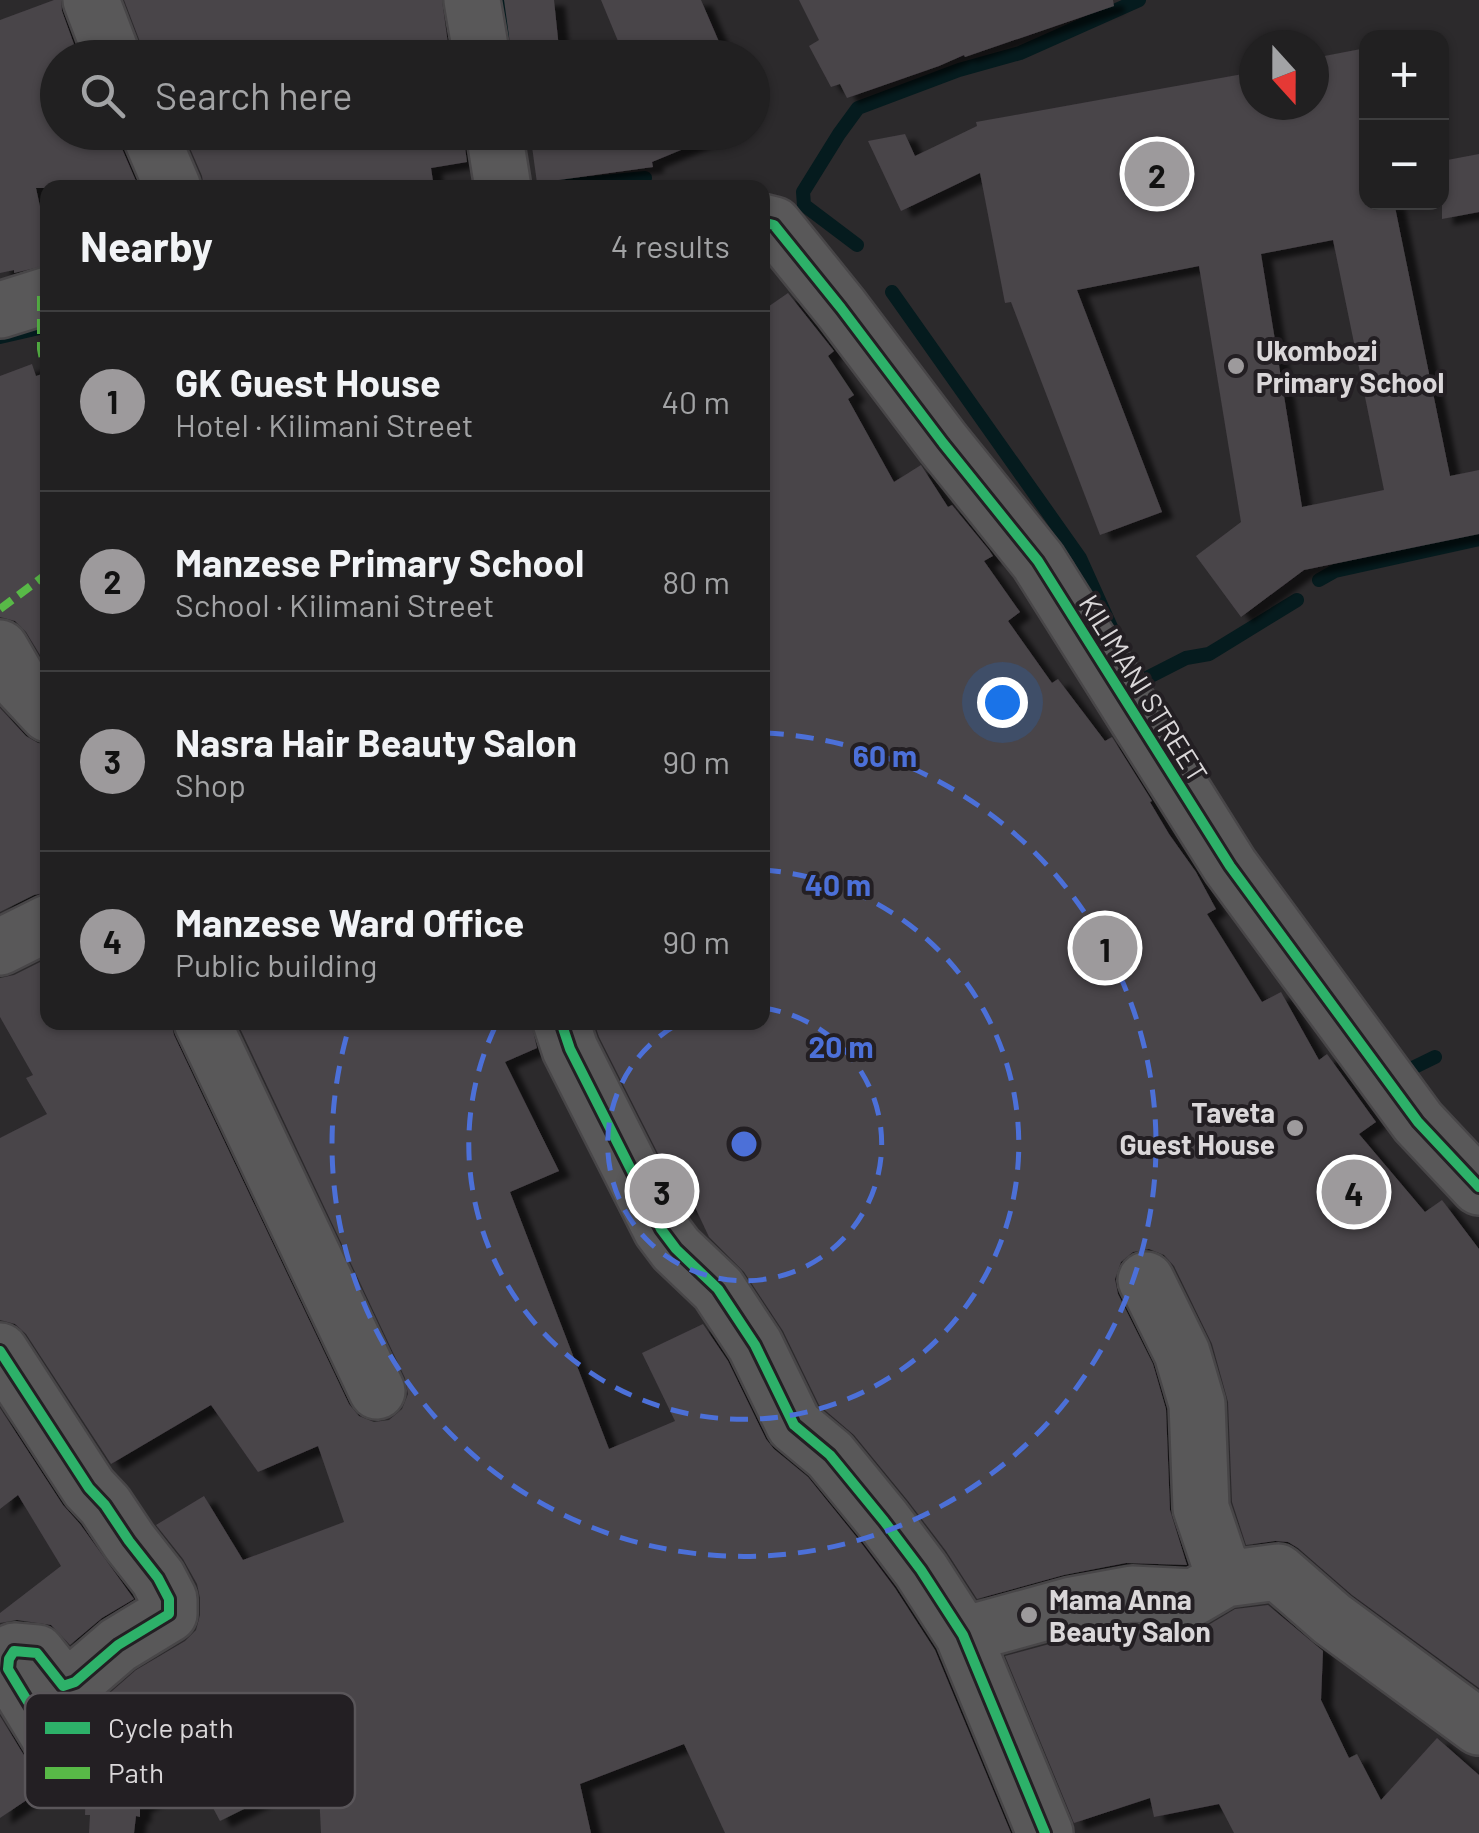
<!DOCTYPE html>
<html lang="en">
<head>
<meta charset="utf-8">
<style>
	:root { --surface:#212021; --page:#29282a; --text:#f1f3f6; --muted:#a2a3a5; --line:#3e3e3f; --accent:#9d9a9c }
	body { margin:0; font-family:Barlow,sans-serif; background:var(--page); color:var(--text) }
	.controls { position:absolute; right:30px; top:30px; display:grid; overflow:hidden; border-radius:20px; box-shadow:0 2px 8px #0004 }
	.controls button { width:90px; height:90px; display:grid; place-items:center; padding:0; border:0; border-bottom:2px solid var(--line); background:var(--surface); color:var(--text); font:50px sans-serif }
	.compass { position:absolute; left:1239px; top:30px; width:90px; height:90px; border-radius:50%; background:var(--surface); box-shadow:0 2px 8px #0004; rotate:159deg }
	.you { position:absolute; left:1002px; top:702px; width:35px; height:35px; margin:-25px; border:8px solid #fff; border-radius:50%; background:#1a73e8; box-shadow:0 0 0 15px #1a73e833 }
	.badge { display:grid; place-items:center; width:65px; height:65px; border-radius:50%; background:var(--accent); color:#111; font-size:32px; font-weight:700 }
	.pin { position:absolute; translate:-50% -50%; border:5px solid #fff; box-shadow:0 2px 10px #0006 }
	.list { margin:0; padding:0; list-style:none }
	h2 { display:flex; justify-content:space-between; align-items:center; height:130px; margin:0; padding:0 40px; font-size:42px }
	h2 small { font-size:32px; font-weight:400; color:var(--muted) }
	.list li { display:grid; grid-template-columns:65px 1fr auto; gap:30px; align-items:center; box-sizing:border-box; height:180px; padding:0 40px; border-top:2px solid var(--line) }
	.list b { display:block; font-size:38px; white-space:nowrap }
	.list p { margin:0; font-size:32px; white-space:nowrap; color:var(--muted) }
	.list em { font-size:32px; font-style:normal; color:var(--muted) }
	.icon { flex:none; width:55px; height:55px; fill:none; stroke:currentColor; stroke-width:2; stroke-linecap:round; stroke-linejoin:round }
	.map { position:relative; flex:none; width:1479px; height:1833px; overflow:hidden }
	.search { position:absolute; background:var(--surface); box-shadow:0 2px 8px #0004; left:40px; top:40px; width:730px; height:110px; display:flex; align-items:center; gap:25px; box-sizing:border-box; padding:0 35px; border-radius:55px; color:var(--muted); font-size:38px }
	.panel { position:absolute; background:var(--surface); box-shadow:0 2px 8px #0004; left:40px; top:180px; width:730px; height:850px; border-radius:20px }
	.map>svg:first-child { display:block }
</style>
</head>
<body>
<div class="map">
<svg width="1479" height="1833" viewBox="0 0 1479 1833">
	<defs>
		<filter id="shadow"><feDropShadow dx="11" dy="6" stdDeviation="2.5" flood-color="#0009"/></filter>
	</defs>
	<rect width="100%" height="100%" fill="#2c2a2c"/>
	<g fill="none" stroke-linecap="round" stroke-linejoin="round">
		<path stroke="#051b1e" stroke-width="14" d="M502,39L505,11L503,0
			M543,188L645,178
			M857,245L804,205L803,192L839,134L858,108L959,70L1020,53L1139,0
			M892,292L1080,558L1116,638
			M0,337L48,326
			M1319,580L1335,571L1479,539
			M1137,683L1186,658L1209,654L1297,600
			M1396,1076L1435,1057"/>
	</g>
	<path fill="#494449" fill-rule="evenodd" filter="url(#shadow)" d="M54,0H61L62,11L79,58H58V132H118L120,144L139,188H36L48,243V265L14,273V270L0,273V20Z
		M124,0H442L450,58H143L142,47Z
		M504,0H554L560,58H512Z
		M601,0H701L726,58H625Z
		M799,0H1113L1114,6L965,57L964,55L939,66L847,98L840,84L831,87L809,46L819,40Z
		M1366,48V202H1394L1450,476L1479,470V534L1304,570L1241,617L1196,556L1241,522L1199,266L1077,290L1162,512L1100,535L1011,302L1005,303L980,173L901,211L868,141L905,134L915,156L977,126L976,122L1254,72V105H1314V58ZM1333,240L1384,490L1302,507L1261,254Z
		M183,132H235L237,143L260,137L261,139L300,132H355L356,139L392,132H463L467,162L431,168L434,188H204L202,176Z
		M530,132H722V133L652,162L653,167L537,183Z
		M1479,154V212L1442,219V161Z
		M788,293L834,351L828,356L854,395L848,399L894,482L921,465L948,507L952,505L989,550L993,556L984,561L1020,612L1008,621L1052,683L1058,679L1105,741L1112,737L1152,801L1150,802L1169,834L1196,872L1216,909L1207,914L1262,1002L1281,992L1319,1060L1327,1054L1376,1122L1359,1134L1425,1212L1442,1200L1479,1249V1688L1352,1595L1298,1548L1288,1542L1275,1541L1246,1545L1232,1502L1228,1402L1212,1344L1174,1266L1164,1255L1149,1249L1133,1252L1121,1262L1115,1279L1118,1294L1153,1364L1166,1409L1170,1510L1187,1565L1126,1563L1064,1575L977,1599L946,1551L908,1501L854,1435L819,1405L783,1331L744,1272L709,1237L694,1205L686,1209L599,1037L594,1022H762V311Z
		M32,364L36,376L48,372V668L26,632L15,621L0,617V376Z
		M0,708L26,736L38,743L48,744V892L34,895L0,912Z
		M48,958V1022H171L174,1035L349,1404L359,1416L374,1422L389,1420L402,1409L408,1394L405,1378L237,1022H531L537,1048L505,1062L559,1171L510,1192L609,1449L675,1421L642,1353L703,1324L728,1361L766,1439L774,1449L808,1477L859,1540L895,1588L935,1650L1011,1833H725L684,1744L580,1784L591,1833H321L318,1772L220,1821L196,1776L140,1807V1817L136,1816L134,1833H89L90,1815H85L86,1786L102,1775L108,1762L106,1746L98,1733L78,1725L73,1716L95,1706L136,1670L185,1641L196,1630L200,1615V1598L197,1584L183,1559L156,1525L204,1496L243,1560L344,1522L318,1446L258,1472L211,1405L111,1464L26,1334L15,1324L0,1320V1138L47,1114L26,1078L33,1075L0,1017V978L14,975Z
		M0,1408L63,1505L80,1524L134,1599L102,1618L70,1645L51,1625L17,1620L0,1623V1613L61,1566L18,1495L0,1509Z
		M1268,1605L1323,1651L1321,1700L1349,1758L1357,1754L1381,1800L1437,1738L1479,1775V1833H1234L1219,1804L1154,1817L1150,1798L1074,1823L1005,1656L1079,1636L1134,1625L1194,1628L1210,1624L1235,1609Z
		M0,1716L33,1770L41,1778L52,1783L0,1818Z"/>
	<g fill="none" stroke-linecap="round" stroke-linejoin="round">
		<g stroke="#484648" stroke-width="60">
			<path id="minor" d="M91,0L113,58
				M472,0L482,58
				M149,132L173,188
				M494,132L503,188
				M762,222L774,225L841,308L943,443L1038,561L1230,866L1418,1122L1479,1187
				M0,310L48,295
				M0,648L22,686L48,714
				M0,947L48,923
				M202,1022L377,1391
				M561,1022L570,1049L661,1229L676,1249L718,1289L755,1345L794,1425L830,1455L884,1521L921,1570L963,1635L1045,1833
				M1146,1280L1182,1353L1197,1404L1201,1508L1225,1579
				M0,1351L89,1488L105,1505L129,1541L158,1578L169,1599V1614L118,1645L75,1682L63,1686L37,1653L14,1651L9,1659L8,1669L59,1753L77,1756
				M963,1635L1072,1605L1132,1594L1194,1597L1225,1579L1278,1572L1332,1619L1479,1727"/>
		</g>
		<use href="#minor" stroke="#595859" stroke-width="55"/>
		<path stroke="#58b947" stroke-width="8" stroke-dasharray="15 8" stroke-linecap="butt" d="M41,296V349L48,386
			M0,609L48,573"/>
		<g stroke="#231f23" stroke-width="16">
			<path id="cycleway" d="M762,222L774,225L841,308L943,443L1038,561L1230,866L1418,1122L1479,1187
				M561,1022L570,1049L661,1229L676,1249L718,1289L755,1345L794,1425L830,1455L884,1521L921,1570L963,1635L1045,1833
				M0,1351L89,1488L105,1505L129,1541L158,1578L169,1599V1614L118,1645L75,1682L63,1686L37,1653L14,1651L9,1659L8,1669L59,1753L77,1756"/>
		</g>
		<use href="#cycleway" stroke="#2db169" stroke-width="10"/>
	</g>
	<g fill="none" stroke="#4c70d8" stroke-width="5" stroke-dasharray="18 12">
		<path d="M763 1008A137 137 0 1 1 680 1023"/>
		<path d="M763 870A275 275 0 1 1 497 1023"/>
		<path d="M766 733A412 412 0 1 1 350 1024"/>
	</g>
	<g fill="#9d9a9c" stroke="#231f23" stroke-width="4">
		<circle cx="1236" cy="366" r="10"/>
		<circle cx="1295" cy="1128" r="10"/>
		<circle cx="1029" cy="1615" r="10"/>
	</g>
	<g text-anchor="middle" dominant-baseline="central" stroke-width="8" stroke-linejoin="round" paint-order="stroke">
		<g font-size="28" font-weight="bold" fill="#dad7d9" stroke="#231f23" text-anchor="start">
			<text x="1256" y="350">Ukombozi<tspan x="1256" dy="32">Primary School</tspan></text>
			<text x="1275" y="1112" text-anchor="end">Taveta<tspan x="1275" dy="32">Guest House</tspan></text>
			<text x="1049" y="1599">Mama Anna<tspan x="1049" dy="32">Beauty Salon</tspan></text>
		</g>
		<g font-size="28" fill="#dad7d9" stroke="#231f23">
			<text transform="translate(1144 688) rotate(58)">KILIMANI STREET</text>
		</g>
	</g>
	<rect x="25" y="1693" width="330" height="115" rx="15" fill="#231f23" stroke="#5a565a" stroke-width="2.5"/>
	<rect x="45" y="1722" width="45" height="12" fill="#2db169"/>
	<rect x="45" y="1767" width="45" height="12" fill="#58b947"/>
	<g font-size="28" fill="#dad7d9">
		<text x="108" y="1738">Cycle path</text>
		<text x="108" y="1783">Path</text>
	</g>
	<circle cx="744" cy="1144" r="15" fill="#4c70d8" stroke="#231f23" stroke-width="5"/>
	<g font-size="30" text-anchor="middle" font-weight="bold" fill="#4c70d8" stroke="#231f23" stroke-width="8" stroke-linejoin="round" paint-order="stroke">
		<text x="885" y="767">60 m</text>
		<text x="838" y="896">40 m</text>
		<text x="841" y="1058">20 m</text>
	</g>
</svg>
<div class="controls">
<button>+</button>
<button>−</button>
</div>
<svg class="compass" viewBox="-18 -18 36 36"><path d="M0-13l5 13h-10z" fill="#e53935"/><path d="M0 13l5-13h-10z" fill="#a2a3a5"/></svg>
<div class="you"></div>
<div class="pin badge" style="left:1105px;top:948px">1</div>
<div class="pin badge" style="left:1157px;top:174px">2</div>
<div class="pin badge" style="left:662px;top:1191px">3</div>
<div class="pin badge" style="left:1354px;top:1192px">4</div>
<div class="search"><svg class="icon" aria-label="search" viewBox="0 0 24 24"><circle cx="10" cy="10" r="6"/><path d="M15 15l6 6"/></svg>Search here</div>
<section class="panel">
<h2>Nearby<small>4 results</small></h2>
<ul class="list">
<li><span class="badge">1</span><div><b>GK Guest House</b><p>Hotel · Kilimani Street</p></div><em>40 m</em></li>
<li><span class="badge">2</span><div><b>Manzese Primary School</b><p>School · Kilimani Street</p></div><em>80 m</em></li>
<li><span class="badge">3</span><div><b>Nasra Hair Beauty Salon</b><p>Shop</p></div><em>90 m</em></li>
<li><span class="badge">4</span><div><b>Manzese Ward Office</b><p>Public building</p></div><em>90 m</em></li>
</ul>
</section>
</div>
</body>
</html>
